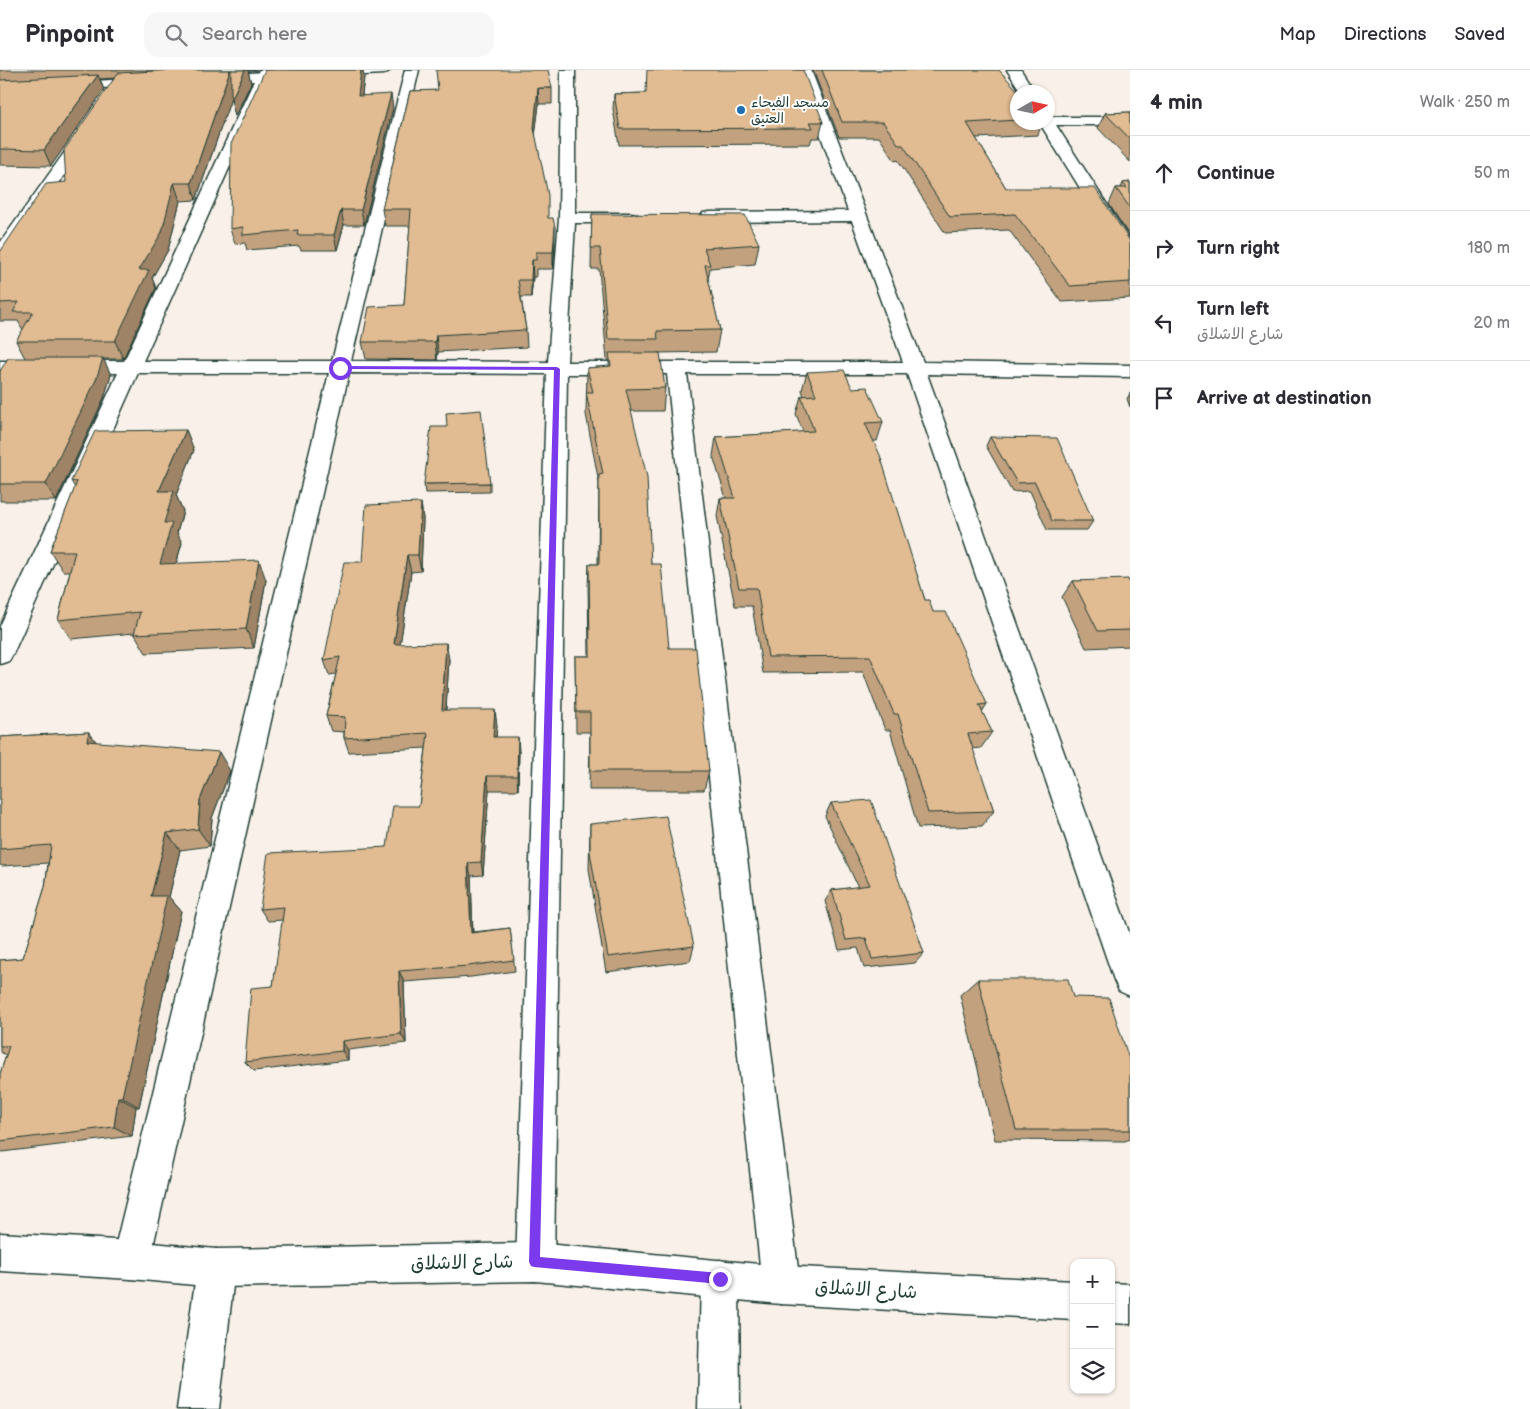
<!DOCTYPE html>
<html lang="en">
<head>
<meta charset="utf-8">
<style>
	:root { --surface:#fff; --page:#f7f7f7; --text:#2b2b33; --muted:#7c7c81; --line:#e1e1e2 }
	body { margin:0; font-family:"Balsamiq Sans","Playpen Sans Arabic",sans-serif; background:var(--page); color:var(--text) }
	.controls { position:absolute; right:15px; bottom:15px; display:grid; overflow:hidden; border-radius:10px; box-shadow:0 1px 4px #0004 }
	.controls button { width:45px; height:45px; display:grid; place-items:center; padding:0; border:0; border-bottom:1px solid var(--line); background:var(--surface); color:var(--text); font:25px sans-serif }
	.compass { position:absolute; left:1010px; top:15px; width:45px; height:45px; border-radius:50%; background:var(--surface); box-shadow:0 1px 4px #0004; rotate:81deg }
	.stop { position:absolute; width:15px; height:15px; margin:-11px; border:4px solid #7c3aed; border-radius:50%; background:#fff }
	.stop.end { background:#7c3aed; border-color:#fff; box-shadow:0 1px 5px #0008 }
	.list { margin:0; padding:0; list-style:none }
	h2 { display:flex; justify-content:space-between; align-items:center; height:65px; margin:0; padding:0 20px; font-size:21px }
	h2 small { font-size:16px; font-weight:400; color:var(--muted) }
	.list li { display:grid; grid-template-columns:32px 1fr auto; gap:15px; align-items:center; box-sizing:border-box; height:75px; padding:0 20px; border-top:1px solid var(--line) }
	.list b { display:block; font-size:19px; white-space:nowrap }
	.list p { margin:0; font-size:16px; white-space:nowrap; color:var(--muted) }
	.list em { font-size:16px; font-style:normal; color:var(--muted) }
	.icon { flex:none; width:28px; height:28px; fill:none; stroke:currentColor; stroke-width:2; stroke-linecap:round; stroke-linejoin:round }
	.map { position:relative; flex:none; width:1130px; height:1339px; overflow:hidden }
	header { display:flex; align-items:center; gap:30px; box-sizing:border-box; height:70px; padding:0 25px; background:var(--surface); border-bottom:1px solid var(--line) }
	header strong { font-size:24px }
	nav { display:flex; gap:28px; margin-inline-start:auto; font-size:18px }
	.search { width:350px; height:45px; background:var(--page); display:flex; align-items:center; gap:12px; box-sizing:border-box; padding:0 18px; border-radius:15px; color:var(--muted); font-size:19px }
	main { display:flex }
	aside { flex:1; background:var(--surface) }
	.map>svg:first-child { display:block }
</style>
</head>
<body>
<header>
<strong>Pinpoint</strong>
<div class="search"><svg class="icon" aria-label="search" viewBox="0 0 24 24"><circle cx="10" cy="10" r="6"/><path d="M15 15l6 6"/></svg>Search here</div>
<nav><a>Map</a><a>Directions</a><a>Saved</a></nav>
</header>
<main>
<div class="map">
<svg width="1130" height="1339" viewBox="0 0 1130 1339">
	<rect width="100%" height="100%" fill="#f9f1e9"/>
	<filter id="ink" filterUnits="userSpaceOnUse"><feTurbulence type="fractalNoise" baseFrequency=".02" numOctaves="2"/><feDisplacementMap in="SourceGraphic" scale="10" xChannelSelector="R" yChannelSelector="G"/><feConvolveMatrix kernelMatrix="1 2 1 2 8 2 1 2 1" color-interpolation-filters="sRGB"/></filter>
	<g filter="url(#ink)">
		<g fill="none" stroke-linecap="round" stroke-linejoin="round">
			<g stroke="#1f3d34" stroke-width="3">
				<path id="street" d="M259,0H273L143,291H332L405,0H419L351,291L548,292L559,148L561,0H575V143H631L637,144L639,148L637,152L631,153H575L567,292H903L852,151L709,152L703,151L701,147L703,143L709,142L848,141L797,0H811L923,292L1130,295V307L927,304L1130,865V926L1119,921L1114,910L907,304H687L800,1215L795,1229L781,1234L767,1229L762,1215L667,304H567L554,1192L549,1206L535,1211L521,1206L516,1192L547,304L349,303L150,1190L144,1203L131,1209L118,1203L112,1190L329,303H138L13,584L9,591L0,594V556L118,303H0V291H124Z
					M1007,0H1021L1035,22H1021Z
					M1048,47H1130V55H1056L1130,170V189L1124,188L1121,184L1039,52H1048Z
					M86,57L91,59L94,62L6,190L0,191V173L81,59Z
					M216,1179L230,1184L235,1198L219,1339H177L197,1198L202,1184Z
					M720,1190L734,1195L739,1209L740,1339H698L701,1209L706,1195Z"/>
			</g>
			<g stroke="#1f3d34" stroke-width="3">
				<path id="secondary" d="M305,0H391L384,4L213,13L206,9L213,5Z
					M148,8L153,9L155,12L153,15L0,24V16Z
					M0,1163L131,1171L216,1179L535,1173L781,1196L1074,1211V1250L781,1234L535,1211L216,1217L131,1209L0,1201Z
					M1111,1213L1130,1214V1254L1111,1253Z"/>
			</g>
			<use href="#street" fill="#fff" fill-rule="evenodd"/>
			<use href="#secondary" fill="#fff" fill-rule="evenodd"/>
		</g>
		<path fill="#c2a17e" stroke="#1f3d34" d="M0,0H257L248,1L251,13L235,46L231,28L196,130L180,131L168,180L152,208L156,218L123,289H103L111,305L104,328L56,431H0V301L25,288L16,271L23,260L18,251H0V182L66,112L114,8L100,9L104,20L51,96L0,95Z
			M813,0H999L1018,22V52H1042L1038,65L976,68L1006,118L1130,171V228L1062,232L1009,160L945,163L898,90L895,91L879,67H839Z
			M364,7L362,25L393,38L364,155H344L337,180H301L299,176L247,180L245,173L235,174L230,159Z
			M552,18V34H539L535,65L548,148L555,174L553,199H536V207H533L531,227H521L526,260L527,277L438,282L437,290L366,289L362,272L404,235L410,156H385L382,139L410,21Z
			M646,23L823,52L819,68H812L810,74L619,75L613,39L614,24Z
			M1130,42V92L1098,58L1105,43Z
			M1130,112V167L1109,134L1116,118H1121L1123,113Z
			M592,144L759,174L755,194L710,198L708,210L720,260L716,282L657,283L665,318L663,341H631L651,494L669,578L709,701L704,720H589L590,662H576L575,586H589L588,516L589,494H598L599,413L586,344L587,298L609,296V290H607L599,199H591Z
			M807,302L852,318L883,352L877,371H873L925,530L933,542L987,634L982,642L992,662L981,678L972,679L994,741L982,756L918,758L890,660H885L863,602L763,603L752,536H735L717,446L720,428H726L713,386L716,367L803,362L796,344L801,326H804L802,320Z
			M1130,323V337L1127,329Z
			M186,360L194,380L176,425L183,441L177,463L182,473L176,494L266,510L254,578L146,583L134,563L71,569L58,550L70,501H63L50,481L75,418L71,411Z
			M990,367L1093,451L1087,460H1047L1030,421L1012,422L986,376Z
			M490,413V422L425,423L424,414Z
			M421,433L423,449L421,501L411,502L400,574L449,589L446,640L497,655L496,667L519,681L518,720H489L483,805L471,806L473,862L510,858L515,901L471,907L404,912L406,973L348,980V990L254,1001L245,992L273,916L283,850L268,851L260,839L387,777L419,736L426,678L349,682L344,668V662L331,661L326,646L336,604L329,605L324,590L362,492Z
			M1073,511L1130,513V576L1086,578L1062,527Z
			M89,662L96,672L230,701L212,748L210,776L180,780L169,827L181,841L139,1037H136L132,1066L2,1082L0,1081V1004L6,985L0,982V890L23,888L45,817L48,793L2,796L0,795V667Z
			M831,733L924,883L915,893L864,898L858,878L839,880L825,831L832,820L858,817L825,746Z
			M590,754L694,876L690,891L606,902L589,799Z
			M978,909L1073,927L1130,992V1069L1125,1071L995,1070L960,925Z"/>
		<path fill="#9e8366" stroke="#1f3d34" d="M230,0H232L236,14L196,130L191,113Z
			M245,0H248L251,13L235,46L231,30Z
			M361,0H363L364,7L360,40L358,26Z
			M98,5L104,20L51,96L44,80Z
			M538,18L539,34L534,74V58Z
			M391,24L393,38L364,155L361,140Z
			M174,113L180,131L168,180L152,208L156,218L123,289L115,271L139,200Z
			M341,140L344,155L337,180L334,165Z
			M555,157V174L553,199V182Z
			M532,190L533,207L531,227V210Z
			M436,265L438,282L437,290L435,272Z
			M103,288L111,305L104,328L56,431L46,414Z
			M186,360L194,380L176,425L183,441L177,463L182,473L170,514L160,494L164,453L159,421Z
			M421,433L423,449L421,501L418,485Z
			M407,485L411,502L398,589L394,574Z
			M259,490L266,510L254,578L246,559Z
			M446,573L449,589L445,654L442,640Z
			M495,640L497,655L495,681L493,667Z
			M89,662L103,681L87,671Z
			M518,667L519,681L518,720L517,706Z
			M219,682L230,701L212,748L210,776L198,759L200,730Z
			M487,706L489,720L483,805L481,792Z
			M167,763L180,780L169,827L181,841L139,1037L122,1027L151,826Z
			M468,793L471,806L473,874L471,863Z
			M399,901L404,912L406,973L401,964Z
			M342,971L348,980V990L342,981Z
			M118,1027L136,1037L132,1066L114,1057Z"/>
		<path fill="#e1bb92" stroke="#1f3d34" d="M174,0H230L191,113H174L162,162L139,200H149L115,271H16L33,242H13L19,232L0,233V182L46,114L66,112L64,80L118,3Z
			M231,0H245L231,30Z
			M265,0H361L358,26L391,24L361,140H341L334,165H297L298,160L243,165V157L230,159L231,74Z
			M436,0H548L552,18H538L534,58L548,125V148H553L555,157L553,182H536V190H532L531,210H518L526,260L436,265L435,272H362L369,237L404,235L411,139H382L410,21L438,20Z
			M647,0H803L823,52H810L813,58L620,59L614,24L646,23Z
			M822,0H999L1019,22H1018V50L967,53L1006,118H1095L1130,171V212L1070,216L1015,144L950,147L903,75H899L883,52H842Z
			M98,5L44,80L0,79V10Z
			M1130,42V69L1105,43Z
			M1130,112V138L1116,118H1127L1123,113Z
			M592,144L745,145L759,174L704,178L710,195H705L720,260L657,261L658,269H608L600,178H591Z
			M609,283H660L665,318L626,319L647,407L651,494H661L669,578H696L709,701H590V642H576L575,586H590L589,494H599V405L603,404L586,322H593L587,298L611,296Z
			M8,288H103L96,310L46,414H0V301Z
			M844,300L852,318L867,317L883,352L865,353L880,385L925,530H929L933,542H946L987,634L979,635L992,662L968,664L994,741L928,743L898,644H894L870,586L768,587L757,518H739L720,428H735L716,367L814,361L801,326L816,325L807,302Z
			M481,340L490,413L424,414L431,357H447L446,343Z
			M186,360L159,421H174L164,453H172L160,494L259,490L246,559L134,564L140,542L58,550L75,481H50L77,412L71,411L95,361Z
			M990,367L1057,368L1093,451H1052L1035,412L1017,413Z
			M421,433L418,485H407L394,574L446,573L442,640H495L493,667H518L517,706H487L481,792L468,793L471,863L510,858L514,890L468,896L399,901L401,964L342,971V981L245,992L251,918L273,916L284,837L260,839L268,783L387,777L393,736H419L428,663L344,668L345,647L326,646L340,587L324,590L344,492H362L366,435Z
			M1128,509L1130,514V560L1098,561L1073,511Z
			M89,662L87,671L219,682L200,730L198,759L167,763L151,826H167L122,1027H118L114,1057L0,1071V1004L9,976H0V890L23,888L45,817L51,775L0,779V667Z
			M871,730L924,883L872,889L866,868L846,870L832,820L870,815L831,733Z
			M666,746L694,876L608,887L590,782V754Z
			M978,909H1068L1073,927L1109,928L1130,992V1060H1016Z"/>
	</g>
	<path fill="#7c3aed" d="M338,296L557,297L560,299L540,1187L720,1203L724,1205L726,1209L724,1213L720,1214L534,1197L531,1196L529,1192L554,300L340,299Z"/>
	<circle fill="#1f6fb2" stroke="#fff" stroke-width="2" cx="741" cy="40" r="5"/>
	<g text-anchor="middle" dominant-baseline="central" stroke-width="4" stroke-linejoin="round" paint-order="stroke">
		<g font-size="14" fill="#1f3d34" stroke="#fff" text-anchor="start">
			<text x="751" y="32">مسجد الفيحاء<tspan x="751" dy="16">العتيق</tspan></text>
		</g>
		<g font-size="19" fill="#1f3d34" stroke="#fff">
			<text transform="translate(462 1193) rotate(-1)">شارع الاشلاق</text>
			<text transform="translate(866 1220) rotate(3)">شارع الاشلاق</text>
		</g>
	</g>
</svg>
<div class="controls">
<button>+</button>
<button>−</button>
<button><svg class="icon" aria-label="layers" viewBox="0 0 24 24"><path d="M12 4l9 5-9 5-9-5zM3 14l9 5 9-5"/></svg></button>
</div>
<svg class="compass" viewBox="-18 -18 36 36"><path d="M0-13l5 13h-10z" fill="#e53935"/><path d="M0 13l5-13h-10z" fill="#7c7c81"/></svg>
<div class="stop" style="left:340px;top:298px"></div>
<div class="stop end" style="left:720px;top:1209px"></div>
</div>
<aside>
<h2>4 min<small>Walk · 250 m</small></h2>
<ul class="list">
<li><svg class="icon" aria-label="ahead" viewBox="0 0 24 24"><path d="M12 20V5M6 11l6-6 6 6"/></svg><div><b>Continue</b></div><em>50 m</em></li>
<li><svg class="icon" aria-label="right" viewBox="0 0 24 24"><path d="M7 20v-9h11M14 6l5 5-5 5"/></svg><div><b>Turn right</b></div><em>180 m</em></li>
<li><svg class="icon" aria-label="left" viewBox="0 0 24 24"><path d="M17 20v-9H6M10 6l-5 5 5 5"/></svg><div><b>Turn left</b><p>شارع الاشلاق</p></div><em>20 m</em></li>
<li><svg class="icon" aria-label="arrive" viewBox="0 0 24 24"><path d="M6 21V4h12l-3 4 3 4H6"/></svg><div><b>Arrive at destination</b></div></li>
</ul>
</aside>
</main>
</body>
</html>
